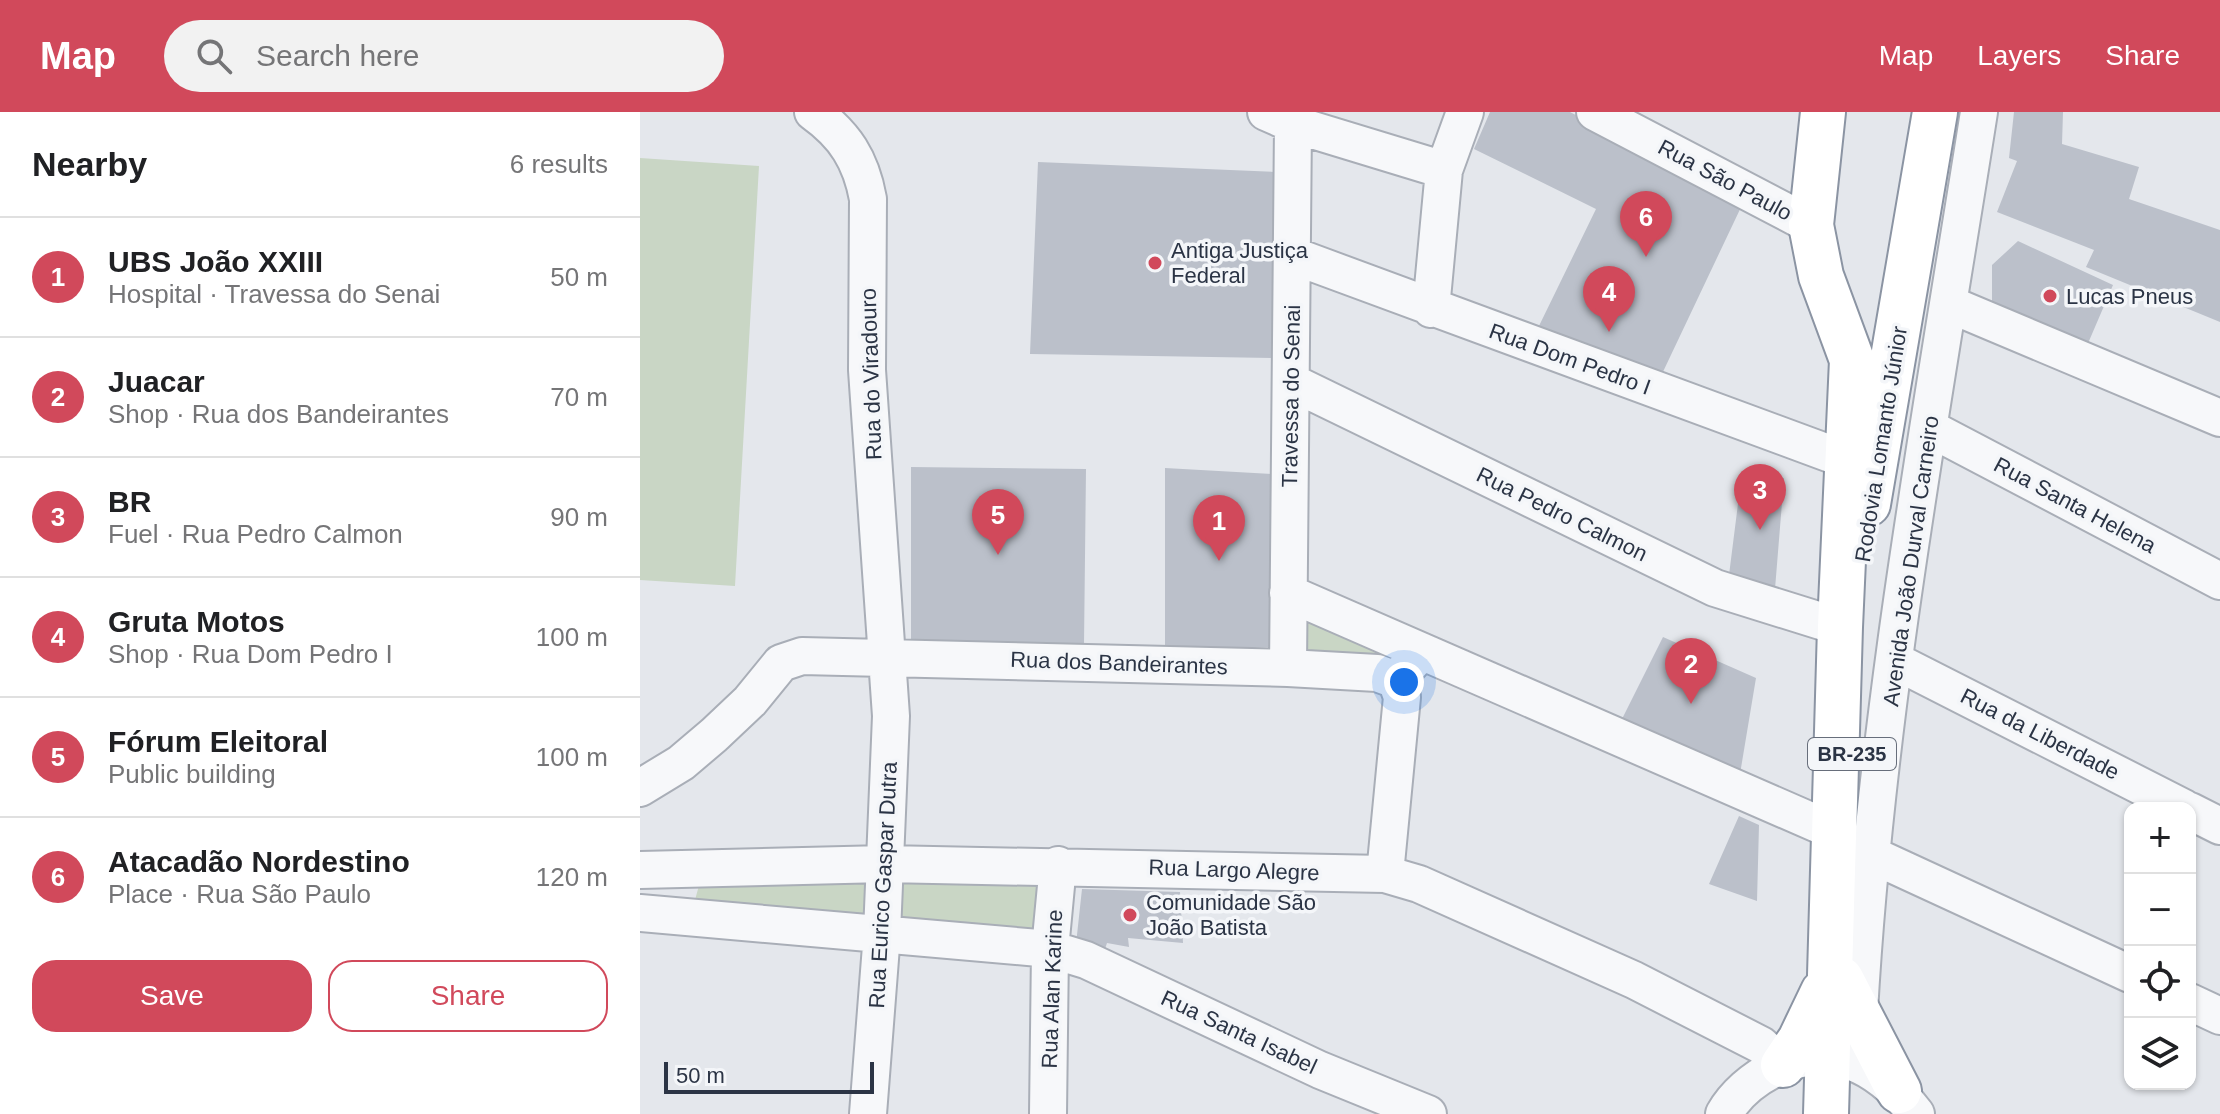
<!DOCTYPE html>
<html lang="en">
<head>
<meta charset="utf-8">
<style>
	:root { --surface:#fff; --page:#f2f2f2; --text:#202124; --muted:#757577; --line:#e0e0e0; --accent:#d1495b }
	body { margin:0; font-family:Arial,sans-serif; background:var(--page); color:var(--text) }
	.controls { position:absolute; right:24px; bottom:24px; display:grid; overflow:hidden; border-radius:16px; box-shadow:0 2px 6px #0004 }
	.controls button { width:72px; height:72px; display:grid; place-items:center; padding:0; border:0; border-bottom:2px solid var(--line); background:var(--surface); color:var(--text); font:40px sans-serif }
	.scale { position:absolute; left:24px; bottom:20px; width:210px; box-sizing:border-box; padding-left:8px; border:4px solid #2b3445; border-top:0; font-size:22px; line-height:28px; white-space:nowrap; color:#2b3445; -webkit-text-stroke:6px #f4f6f9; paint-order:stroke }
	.you { position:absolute; left:764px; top:570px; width:28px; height:28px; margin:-20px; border:6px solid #fff; border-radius:50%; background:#1a73e8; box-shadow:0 0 0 12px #1a73e833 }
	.badge { display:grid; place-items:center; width:52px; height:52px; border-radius:50%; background:var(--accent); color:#fff; font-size:26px; font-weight:700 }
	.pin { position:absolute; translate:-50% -66px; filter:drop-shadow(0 2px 4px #0008) }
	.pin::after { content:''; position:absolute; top:42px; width:28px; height:24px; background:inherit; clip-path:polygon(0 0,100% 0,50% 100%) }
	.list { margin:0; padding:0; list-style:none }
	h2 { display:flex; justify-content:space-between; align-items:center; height:104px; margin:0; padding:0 32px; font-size:34px }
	h2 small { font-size:26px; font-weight:400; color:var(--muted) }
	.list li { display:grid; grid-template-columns:52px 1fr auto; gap:24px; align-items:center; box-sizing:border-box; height:120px; padding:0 32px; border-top:2px solid var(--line) }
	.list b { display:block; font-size:30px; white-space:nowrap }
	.list p { margin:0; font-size:26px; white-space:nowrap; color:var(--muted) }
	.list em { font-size:26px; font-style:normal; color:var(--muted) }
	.actions { display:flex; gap:16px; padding:24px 32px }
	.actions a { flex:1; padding:18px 0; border:2px solid var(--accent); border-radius:24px; text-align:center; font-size:28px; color:var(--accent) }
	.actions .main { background:var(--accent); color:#fff }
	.icon { flex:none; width:44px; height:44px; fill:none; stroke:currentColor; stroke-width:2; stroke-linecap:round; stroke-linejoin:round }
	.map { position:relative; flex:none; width:1580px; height:1002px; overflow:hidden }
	header { display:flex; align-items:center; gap:48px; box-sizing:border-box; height:112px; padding:0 40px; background:var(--accent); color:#fff }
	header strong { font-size:38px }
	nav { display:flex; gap:44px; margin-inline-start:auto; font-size:28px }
	.search { width:560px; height:72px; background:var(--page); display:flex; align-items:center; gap:20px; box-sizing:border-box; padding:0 28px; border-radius:44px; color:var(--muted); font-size:30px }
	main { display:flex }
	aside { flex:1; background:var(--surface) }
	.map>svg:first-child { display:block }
</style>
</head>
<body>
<header>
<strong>Map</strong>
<div class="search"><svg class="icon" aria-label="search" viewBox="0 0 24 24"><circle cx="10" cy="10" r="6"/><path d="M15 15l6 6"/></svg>Search here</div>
<nav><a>Map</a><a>Layers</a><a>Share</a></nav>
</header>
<main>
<aside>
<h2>Nearby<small>6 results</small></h2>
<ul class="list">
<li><span class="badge">1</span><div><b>UBS João XXIII</b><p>Hospital · Travessa do Senai</p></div><em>50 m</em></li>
<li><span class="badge">2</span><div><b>Juacar</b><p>Shop · Rua dos Bandeirantes</p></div><em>70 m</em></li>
<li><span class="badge">3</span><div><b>BR</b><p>Fuel · Rua Pedro Calmon</p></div><em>90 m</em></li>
<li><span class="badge">4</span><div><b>Gruta Motos</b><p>Shop · Rua Dom Pedro I</p></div><em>100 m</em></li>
<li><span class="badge">5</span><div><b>Fórum Eleitoral</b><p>Public building</p></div><em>100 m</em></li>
<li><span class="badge">6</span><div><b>Atacadão Nordestino</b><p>Place · Rua São Paulo</p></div><em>120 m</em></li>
</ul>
<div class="actions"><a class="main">Save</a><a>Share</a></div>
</aside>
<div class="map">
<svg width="1580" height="1002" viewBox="0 0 1580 1002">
	<rect width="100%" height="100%" fill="#e4e7ec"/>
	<path fill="#c9d6c5" d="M0,46L119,54L95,474L0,468Z
		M664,501L761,543L757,551L659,547Z
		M232,762L231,805L55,788L61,766Z
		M263,762L400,763L399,819L261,807Z"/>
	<path fill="#bbc0ca" d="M850,0H930L1103,91L1021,264L898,216L956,97L834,37Z
		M1374,0H1423L1422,32L1499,55L1489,87L1580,118V210L1446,155L1454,138L1357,100L1377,49L1369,46Z
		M398,50L637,60L635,246L390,242Z
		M1378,129L1473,173L1446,236L1352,196V153Z
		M271,355L446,357L444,533L271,529Z
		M525,356L633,362L631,535L525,538Z
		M1102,360L1144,366L1135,477L1088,471Z
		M1023,525L1116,566L1099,668L977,617Z
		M1099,704L1119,713L1117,789L1069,772Z
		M442,777L540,780L543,831L488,826L489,835L467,831L464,840L436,832Z"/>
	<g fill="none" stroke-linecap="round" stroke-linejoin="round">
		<g stroke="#a9aeb7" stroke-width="40">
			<path id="minor" d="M173,0C205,23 221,48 228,87L227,258L251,604L242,821L228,1002
				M626,0L653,12L804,58
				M955,0L1171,113
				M654,144L1207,348
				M1309,192L1580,306
				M791,197L804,58L825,0
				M651,270L1075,476L1200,515
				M1289,316L1580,469
				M648,481L1196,720
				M1255,549L1544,696
				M648,556L653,12
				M0,676L41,651L74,623L110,589L141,551L162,544L648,556L737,561L756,568L781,540
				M1550,699L1580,714
				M1232,743L1490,862
				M0,758L245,752L745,762L779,772L994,868L1121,933L1143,953
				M745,762L762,585L756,568
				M0,801L410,837L446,848L680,958L788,1002
				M1550,890L1580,904
				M1219,900C1236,599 1292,298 1339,0
				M408,1002L410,837L418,753
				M1084,1002C1105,965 1159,936 1202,947C1234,955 1257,977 1276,1002"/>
		</g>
		<g stroke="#8b94a3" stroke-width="48">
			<path id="highway" d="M1183,0L1171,113L1181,164L1212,248L1200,515L1186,1002
				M1228,392L1295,0
				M1201,867L1259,979
				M1143,953L1160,928L1183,880"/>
		</g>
		<use href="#minor" stroke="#f7f8fa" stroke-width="36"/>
		<use href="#highway" stroke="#fff" stroke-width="44"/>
	</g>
	<g fill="#d1495b" stroke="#f4f6f9" stroke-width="3">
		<circle cx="515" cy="151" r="8"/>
		<circle cx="1410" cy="184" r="8"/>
		<circle cx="490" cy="803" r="8"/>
	</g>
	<g text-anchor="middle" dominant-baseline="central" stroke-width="7" stroke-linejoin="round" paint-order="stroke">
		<rect fill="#f4f6f9" stroke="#676e7b" stroke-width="2" x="1168" y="626" width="88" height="32" rx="6"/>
		<g font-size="20" font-weight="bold" fill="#2b3445">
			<text x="1212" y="642">BR-235</text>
		</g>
		<g font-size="22" fill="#2b3445" stroke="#f4f6f9">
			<text transform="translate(1085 68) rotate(28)">Rua São Paulo</text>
			<text transform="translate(930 247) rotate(20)">Rua Dom Pedro I</text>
			<text transform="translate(231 262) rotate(-92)">Rua do Viradouro</text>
			<text transform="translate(651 284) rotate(-89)">Travessa do Senai</text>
			<text transform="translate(1241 332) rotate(-81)">Rodovia Lomanto Júnior</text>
			<text transform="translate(1435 393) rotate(28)">Rua Santa Helena</text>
			<text transform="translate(922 402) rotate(26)">Rua Pedro Calmon</text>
			<text transform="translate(1271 449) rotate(-82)">Avenida João Durval Carneiro</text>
			<text transform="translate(479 551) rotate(2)">Rua dos Bandeirantes</text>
			<text transform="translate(1400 622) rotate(27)">Rua da Liberdade</text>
			<text transform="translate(594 758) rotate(2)">Rua Largo Alegre</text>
			<text transform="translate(243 773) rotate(-87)">Rua Eurico Gaspar Dutra</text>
			<text transform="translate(412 877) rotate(-88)">Rua Alan Karine</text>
			<text transform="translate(599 920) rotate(25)">Rua Santa Isabel</text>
		</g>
		<g font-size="22" fill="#2b3445" stroke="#f4f6f9" text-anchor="start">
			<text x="531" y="138">Antiga Justiça<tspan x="531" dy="25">Federal</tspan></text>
			<text x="1426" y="184">Lucas Pneus</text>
			<text x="506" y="790">Comunidade São<tspan x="506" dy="25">João Batista</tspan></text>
		</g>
	</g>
</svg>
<div class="controls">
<button>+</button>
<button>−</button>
<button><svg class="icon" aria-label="locate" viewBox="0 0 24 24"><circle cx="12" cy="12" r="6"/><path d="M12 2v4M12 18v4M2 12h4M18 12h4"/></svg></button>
<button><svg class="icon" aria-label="layers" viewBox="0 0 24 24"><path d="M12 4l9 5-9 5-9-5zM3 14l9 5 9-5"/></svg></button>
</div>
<div class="scale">50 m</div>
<div class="you"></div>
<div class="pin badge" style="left:579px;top:449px">1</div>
<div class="pin badge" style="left:1051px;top:592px">2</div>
<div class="pin badge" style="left:1120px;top:418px">3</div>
<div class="pin badge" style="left:969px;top:220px">4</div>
<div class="pin badge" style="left:358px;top:443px">5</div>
<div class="pin badge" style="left:1006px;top:145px">6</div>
</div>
</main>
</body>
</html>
